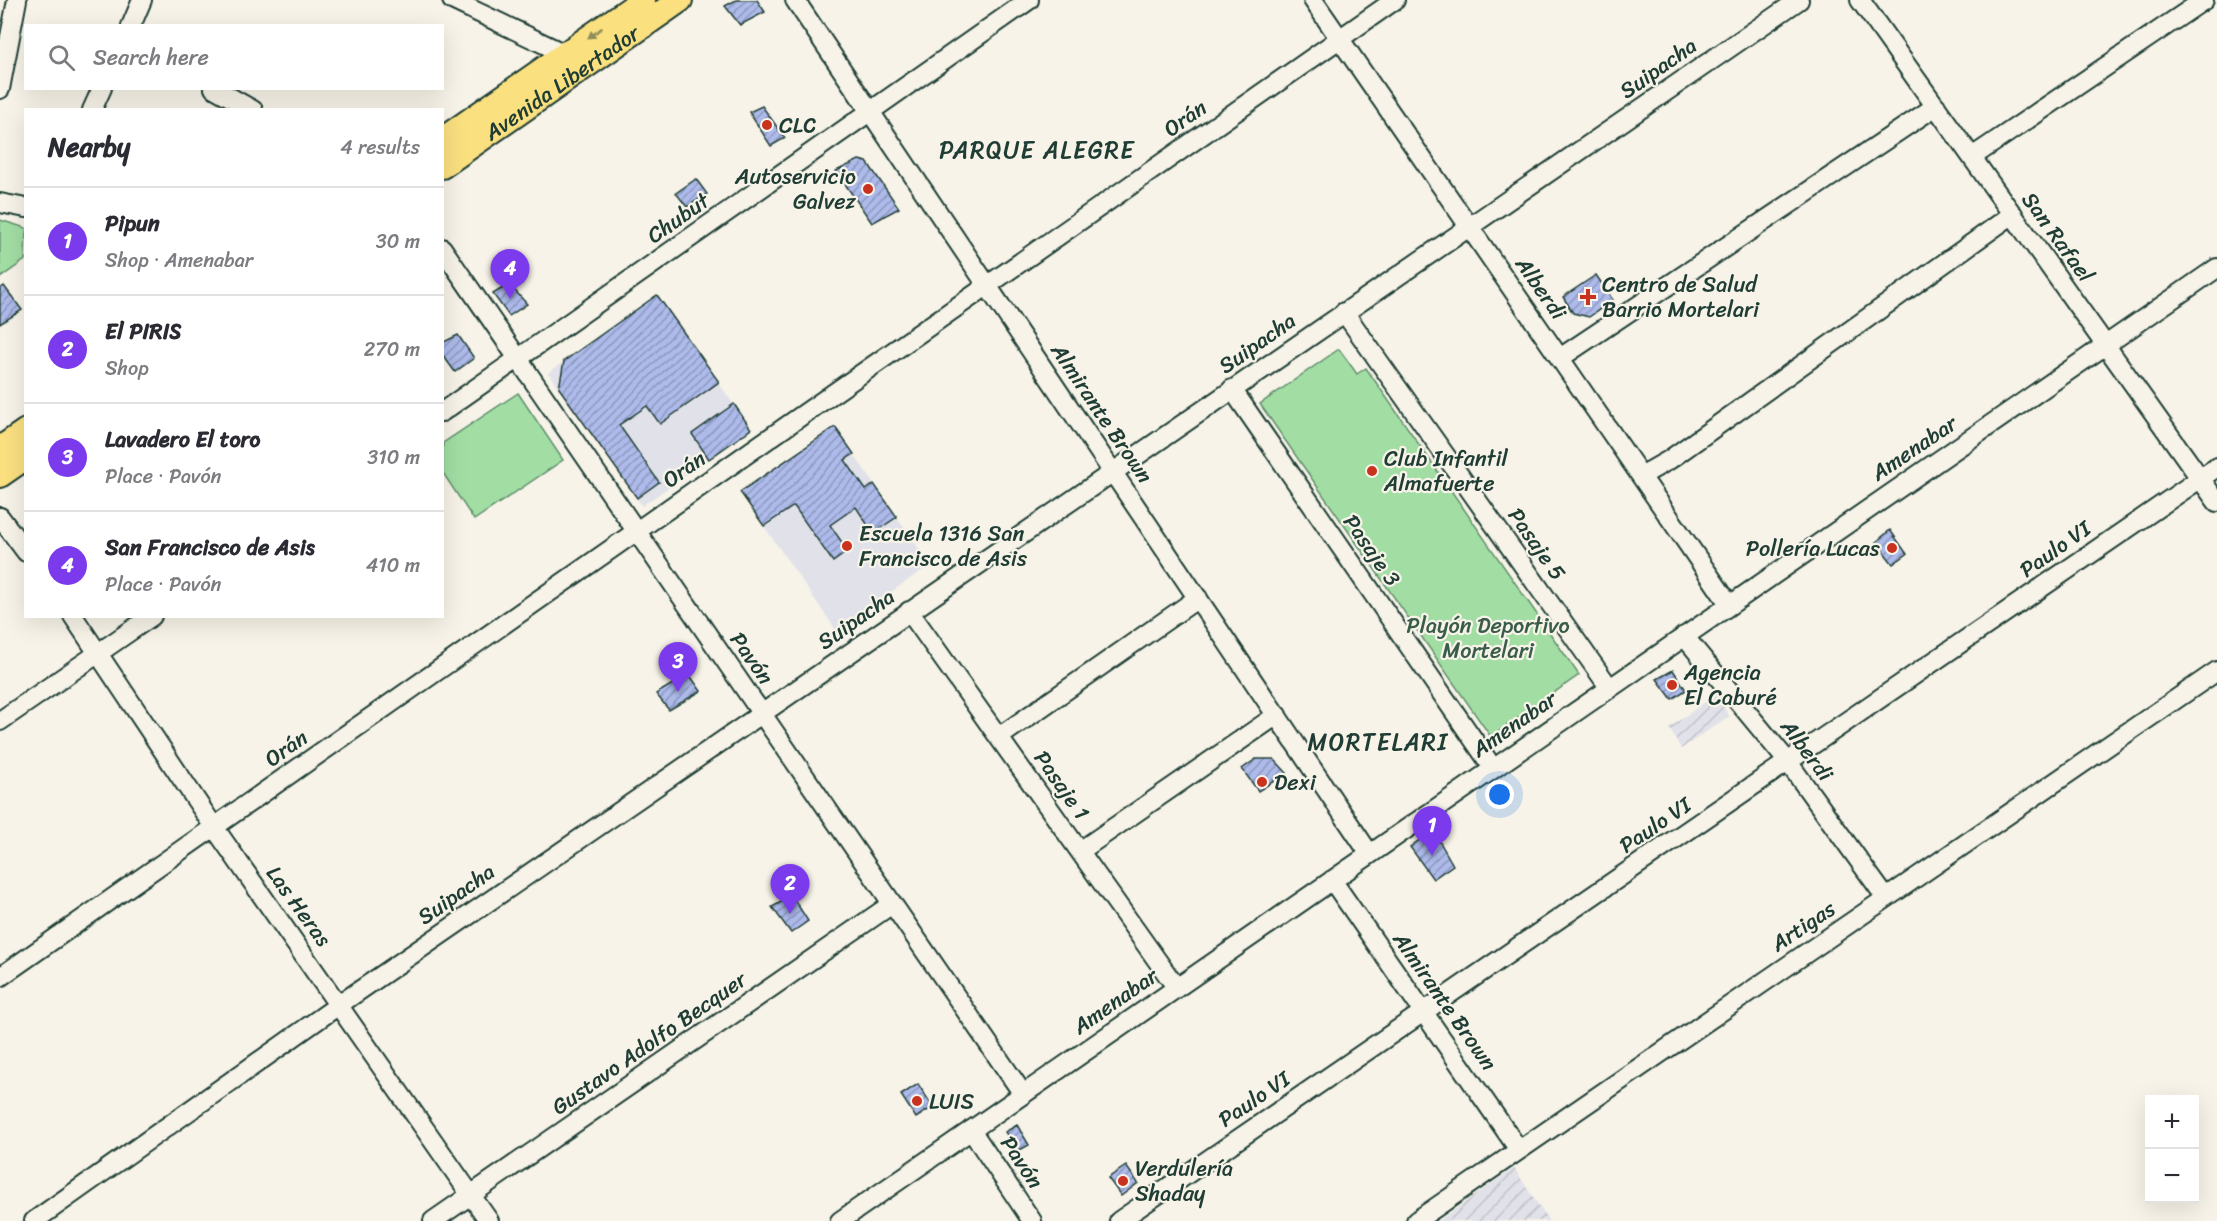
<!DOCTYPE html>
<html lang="en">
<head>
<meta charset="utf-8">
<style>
	:root { --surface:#fff; --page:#f2f2f3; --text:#2b2b33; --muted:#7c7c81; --line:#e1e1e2; --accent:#7c3aed }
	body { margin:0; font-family:Sriracha,sans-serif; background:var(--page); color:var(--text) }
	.controls { position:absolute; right:18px; bottom:18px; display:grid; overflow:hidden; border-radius:0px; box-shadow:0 6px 24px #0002 }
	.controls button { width:54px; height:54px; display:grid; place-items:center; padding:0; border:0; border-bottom:2px solid var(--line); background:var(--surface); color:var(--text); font:30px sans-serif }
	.you { position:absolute; left:1500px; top:795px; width:21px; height:21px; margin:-15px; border:4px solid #fff; border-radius:50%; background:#1a73e8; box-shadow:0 0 0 9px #1a73e833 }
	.badge { display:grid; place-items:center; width:39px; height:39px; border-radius:50%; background:var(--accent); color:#fff; font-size:20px; font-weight:700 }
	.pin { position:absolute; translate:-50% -50px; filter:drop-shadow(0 2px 3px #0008) }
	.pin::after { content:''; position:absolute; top:32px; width:21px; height:18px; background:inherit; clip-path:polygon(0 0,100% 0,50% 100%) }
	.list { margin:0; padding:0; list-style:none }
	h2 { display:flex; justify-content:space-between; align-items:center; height:78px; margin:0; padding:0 24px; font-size:26px }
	h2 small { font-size:20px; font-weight:400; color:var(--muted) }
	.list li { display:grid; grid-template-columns:39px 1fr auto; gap:18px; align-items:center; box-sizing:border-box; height:108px; padding:0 24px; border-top:2px solid var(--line) }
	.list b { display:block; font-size:22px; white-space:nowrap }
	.list p { margin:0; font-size:20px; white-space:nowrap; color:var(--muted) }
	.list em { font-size:20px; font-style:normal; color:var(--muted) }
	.icon { flex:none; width:33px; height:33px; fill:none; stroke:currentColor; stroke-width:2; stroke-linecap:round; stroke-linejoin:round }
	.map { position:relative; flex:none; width:2217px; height:1221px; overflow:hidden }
	.search { position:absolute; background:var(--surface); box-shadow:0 6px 24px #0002; left:24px; top:24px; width:420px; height:66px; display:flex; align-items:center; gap:15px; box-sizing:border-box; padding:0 21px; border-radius:0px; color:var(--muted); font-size:22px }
	.panel { position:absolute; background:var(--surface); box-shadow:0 6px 24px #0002; left:24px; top:108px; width:420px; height:510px; border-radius:0px }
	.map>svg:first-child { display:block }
</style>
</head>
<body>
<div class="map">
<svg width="2217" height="1221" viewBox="0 0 2217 1221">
	<defs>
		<pattern id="industrial-furrows" width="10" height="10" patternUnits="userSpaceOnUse" patternTransform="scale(1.5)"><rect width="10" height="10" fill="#e1e2e9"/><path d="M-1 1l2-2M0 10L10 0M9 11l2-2" fill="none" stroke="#c1c3c8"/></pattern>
		<pattern id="building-hatch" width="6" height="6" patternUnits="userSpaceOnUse" patternTransform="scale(1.5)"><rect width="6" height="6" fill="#adbaea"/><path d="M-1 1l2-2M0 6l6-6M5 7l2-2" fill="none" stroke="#8c98be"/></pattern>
	</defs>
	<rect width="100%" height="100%" fill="#f7f3e8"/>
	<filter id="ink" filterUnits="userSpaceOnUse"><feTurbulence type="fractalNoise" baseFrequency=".0167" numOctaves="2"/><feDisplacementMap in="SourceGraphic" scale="12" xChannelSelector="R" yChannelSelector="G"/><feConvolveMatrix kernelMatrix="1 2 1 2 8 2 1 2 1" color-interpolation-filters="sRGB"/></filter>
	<g filter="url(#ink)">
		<path fill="#e1e2e9" d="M657,295L751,429L642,506L548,373Z
			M835,427L930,565L836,630L740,492Z"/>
		<path fill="url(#industrial-furrows)" d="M1716,694L1729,716L1681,749L1669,728Z
			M1514,1168L1549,1221H1438Z"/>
		<path fill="#a2dea4" stroke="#608e6c" stroke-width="1.5" d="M0,220L26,228L25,260L0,278Z
			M1339,349L1357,374L1366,368L1579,675L1491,737L1260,404Z
			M518,393L563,460L474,520L443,473V443Z"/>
		<path fill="url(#building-hatch)" stroke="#1f3d34" stroke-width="1.5" d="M736,0H757L765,12L740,25L725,6Z
			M762,106L785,138L771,146L749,112Z
			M859,160L867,162L899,208L872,223L836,171Z
			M696,179L707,194L687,207L676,193Z
			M1596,275L1613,300L1589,317L1573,313L1563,297Z
			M509,284L527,304L509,316L493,294Z
			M4,286L22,310L0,324V289Z
			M657,295L719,382L660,424L647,406L619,425L659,482L637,498L559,388L564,361Z
			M458,335L474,358L455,372L442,354V343Z
			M734,404L751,429L709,459L692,434Z
			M835,427L854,454L845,460L866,490L874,484L897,517L873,533L856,507L830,525L848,551L833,562L794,506L764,526L740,492Z
			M1890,530L1907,554L1893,564L1876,542Z
			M1673,670L1686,690L1672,699L1657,679Z
			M689,674L701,691L669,710L656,694Z
			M1256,759H1274L1287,773L1258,791L1242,769Z
			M1433,830L1453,865L1433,879L1410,847Z
			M792,896L808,921L791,933L772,907Z
			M918,1084L933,1107L916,1118L901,1095Z
			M1017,1125L1029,1145L1018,1151L1005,1132Z
			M1126,1166L1138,1183L1121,1196L1108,1178Z"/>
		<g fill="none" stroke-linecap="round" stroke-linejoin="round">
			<g stroke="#1f3d34" stroke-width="22">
				<path id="minor" d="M452,0L565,54
					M795,0L1369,853
					M1313,0L1729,604
					M1860,0L2217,502
					M131,26L142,0
					M214,88L253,110
					M0,89L17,0
					M92,110L102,88
					M1972,157L2204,0
					M0,203L26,208
					M442,248L1023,1094
					M1344,312L1609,687
					M1560,358L1936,106
					M1232,389L1493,768
					M442,412L1029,0
					M1641,476L1669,460L2013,214
					M0,517L26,552
					M909,611L1176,987
					M73,616L214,827L489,1221
					M1684,636L1788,762L1886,898
					M0,721L152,616
					M999,737L1198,598
					M1080,851L1277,715
					M1332,880L1519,1150
					M0,977L1395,0
					M971,1130L1032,1221
					M34,1221L340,1004L1799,0
					M433,1221L892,904
					M840,1221L2217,268
					M1119,1221L2217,467
					M1416,1221L2217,671"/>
			</g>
			<g stroke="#1f3d34" stroke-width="28">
				<g id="major">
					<path d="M442,140L643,0"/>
					<path id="s1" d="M442,166L680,0"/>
					<path d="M0,449L26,431"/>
					<path d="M0,475L26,457"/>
				</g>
			</g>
			<use href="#minor" stroke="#f7f3e8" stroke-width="18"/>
			<use href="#major" stroke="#fbe080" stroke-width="24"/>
		</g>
		<defs><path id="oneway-solid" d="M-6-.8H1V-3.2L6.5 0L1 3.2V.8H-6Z" transform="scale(1.5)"/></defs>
		<use fill="#8d8e5a" href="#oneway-solid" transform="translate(595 33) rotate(145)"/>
	</g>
	<g fill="#c8321e" stroke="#f7f3e8" stroke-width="2">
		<circle cx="767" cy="125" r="6"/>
		<circle cx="868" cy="189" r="6"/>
		<path d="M1585 288h6v6h6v6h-6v6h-6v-6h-6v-6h6z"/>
		<circle cx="1372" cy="471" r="6"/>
		<circle cx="847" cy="546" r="6"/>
		<circle cx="1892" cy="548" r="6"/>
		<circle cx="1672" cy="685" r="6"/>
		<circle cx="1262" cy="782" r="6"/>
		<circle cx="917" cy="1101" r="6"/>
		<circle cx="1123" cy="1181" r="6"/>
	</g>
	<g text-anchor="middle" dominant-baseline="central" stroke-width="4.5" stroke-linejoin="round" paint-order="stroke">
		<g font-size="22" fill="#1f3d34" stroke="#f7f3e8">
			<text transform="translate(1658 68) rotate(-35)">Suipacha</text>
			<text stroke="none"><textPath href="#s1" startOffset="146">Avenida Libertador</textPath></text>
			<text transform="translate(1185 118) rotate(-35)">Orán</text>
			<text transform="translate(678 218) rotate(-35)">Chubut</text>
			<text transform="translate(2058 237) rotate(54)">San Rafael</text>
			<text transform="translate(1541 288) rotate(55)">Alberdi</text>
			<text transform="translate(1257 343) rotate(-35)">Suipacha</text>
			<text transform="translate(1102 413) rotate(56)">Almirante Brown</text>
			<text transform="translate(1914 448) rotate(-34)">Amenabar</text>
			<text transform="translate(684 469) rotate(-35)">Orán</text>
			<text transform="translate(1537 544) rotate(55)">Pasaje 5</text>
			<text transform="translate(2055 549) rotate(-35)">Paulo VI</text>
			<text transform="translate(1372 550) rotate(55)">Pasaje 3</text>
			<text transform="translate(856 619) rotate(-35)">Suipacha</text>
			<text transform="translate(752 658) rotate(55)">Pavón</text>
			<text transform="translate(1514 724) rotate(-35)">Amenabar</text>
			<text transform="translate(286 748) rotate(-35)">Orán</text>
			<text transform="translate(1807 750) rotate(53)">Alberdi</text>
			<text transform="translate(1062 785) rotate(55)">Pasaje 1</text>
			<text transform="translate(1655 825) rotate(-34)">Paulo VI</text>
			<text transform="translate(456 894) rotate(-35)">Suipacha</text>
			<text transform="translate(299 906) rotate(54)">Las Heras</text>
			<text transform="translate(1803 926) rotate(-34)">Artigas</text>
			<text transform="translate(1115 1001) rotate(-35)">Amenabar</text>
			<text transform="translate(1445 1001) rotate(55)">Almirante Brown</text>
			<text transform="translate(649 1043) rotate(-35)">Gustavo Adolfo Becquer</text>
			<text transform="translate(1254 1099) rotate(-34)">Paulo VI</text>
			<text transform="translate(1022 1162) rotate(56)">Pavón</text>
		</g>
		<g font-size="22" fill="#1f3d34" stroke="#f7f3e8" text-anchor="start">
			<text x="779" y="125">CLC</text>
			<text x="856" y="176" text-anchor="end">Autoservicio<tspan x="856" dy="25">Galvez</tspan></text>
			<text x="1602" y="284">Centro de Salud<tspan x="1602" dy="25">Barrio Mortelari</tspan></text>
			<text x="1384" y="458">Club Infantil<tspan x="1384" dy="25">Almafuerte</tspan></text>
			<text x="859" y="533">Escuela 1316 San<tspan x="859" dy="25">Francisco de Asis</tspan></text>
			<text x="1880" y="548" text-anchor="end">Pollería Lucas</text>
			<text x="1684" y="672">Agencia<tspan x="1684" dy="25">El Caburé</tspan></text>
			<text x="1274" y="782">Dexi</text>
			<text x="929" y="1101">LUIS</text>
			<text x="1135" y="1168">Verdulería<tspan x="1135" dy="25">Shaday</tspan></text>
		</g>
		<g font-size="22" fill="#395d4a" stroke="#f7f3e8">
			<text x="1488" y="625">Playón Deportivo<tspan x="1488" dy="25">Mortelari</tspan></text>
		</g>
		<g font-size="24" letter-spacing="1.5" fill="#1f3d34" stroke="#f7f3e8">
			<text x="1037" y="150">PARQUE ALEGRE</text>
			<text x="1378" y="742">MORTELARI</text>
		</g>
	</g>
</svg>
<div class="controls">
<button>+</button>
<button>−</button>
</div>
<div class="you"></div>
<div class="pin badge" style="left:1432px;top:856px">1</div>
<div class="pin badge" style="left:790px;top:914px">2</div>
<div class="pin badge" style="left:678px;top:692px">3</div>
<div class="pin badge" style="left:510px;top:299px">4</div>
<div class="search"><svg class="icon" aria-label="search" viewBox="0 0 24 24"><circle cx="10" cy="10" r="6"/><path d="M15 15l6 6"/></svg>Search here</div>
<section class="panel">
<h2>Nearby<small>4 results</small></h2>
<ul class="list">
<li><span class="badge">1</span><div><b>Pipun</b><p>Shop · Amenabar</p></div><em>30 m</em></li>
<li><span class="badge">2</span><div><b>El PIRIS</b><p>Shop</p></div><em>270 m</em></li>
<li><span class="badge">3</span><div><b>Lavadero El toro</b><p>Place · Pavón</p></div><em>310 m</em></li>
<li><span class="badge">4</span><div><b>San Francisco de Asis</b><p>Place · Pavón</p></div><em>410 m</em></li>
</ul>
</section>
</div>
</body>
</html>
